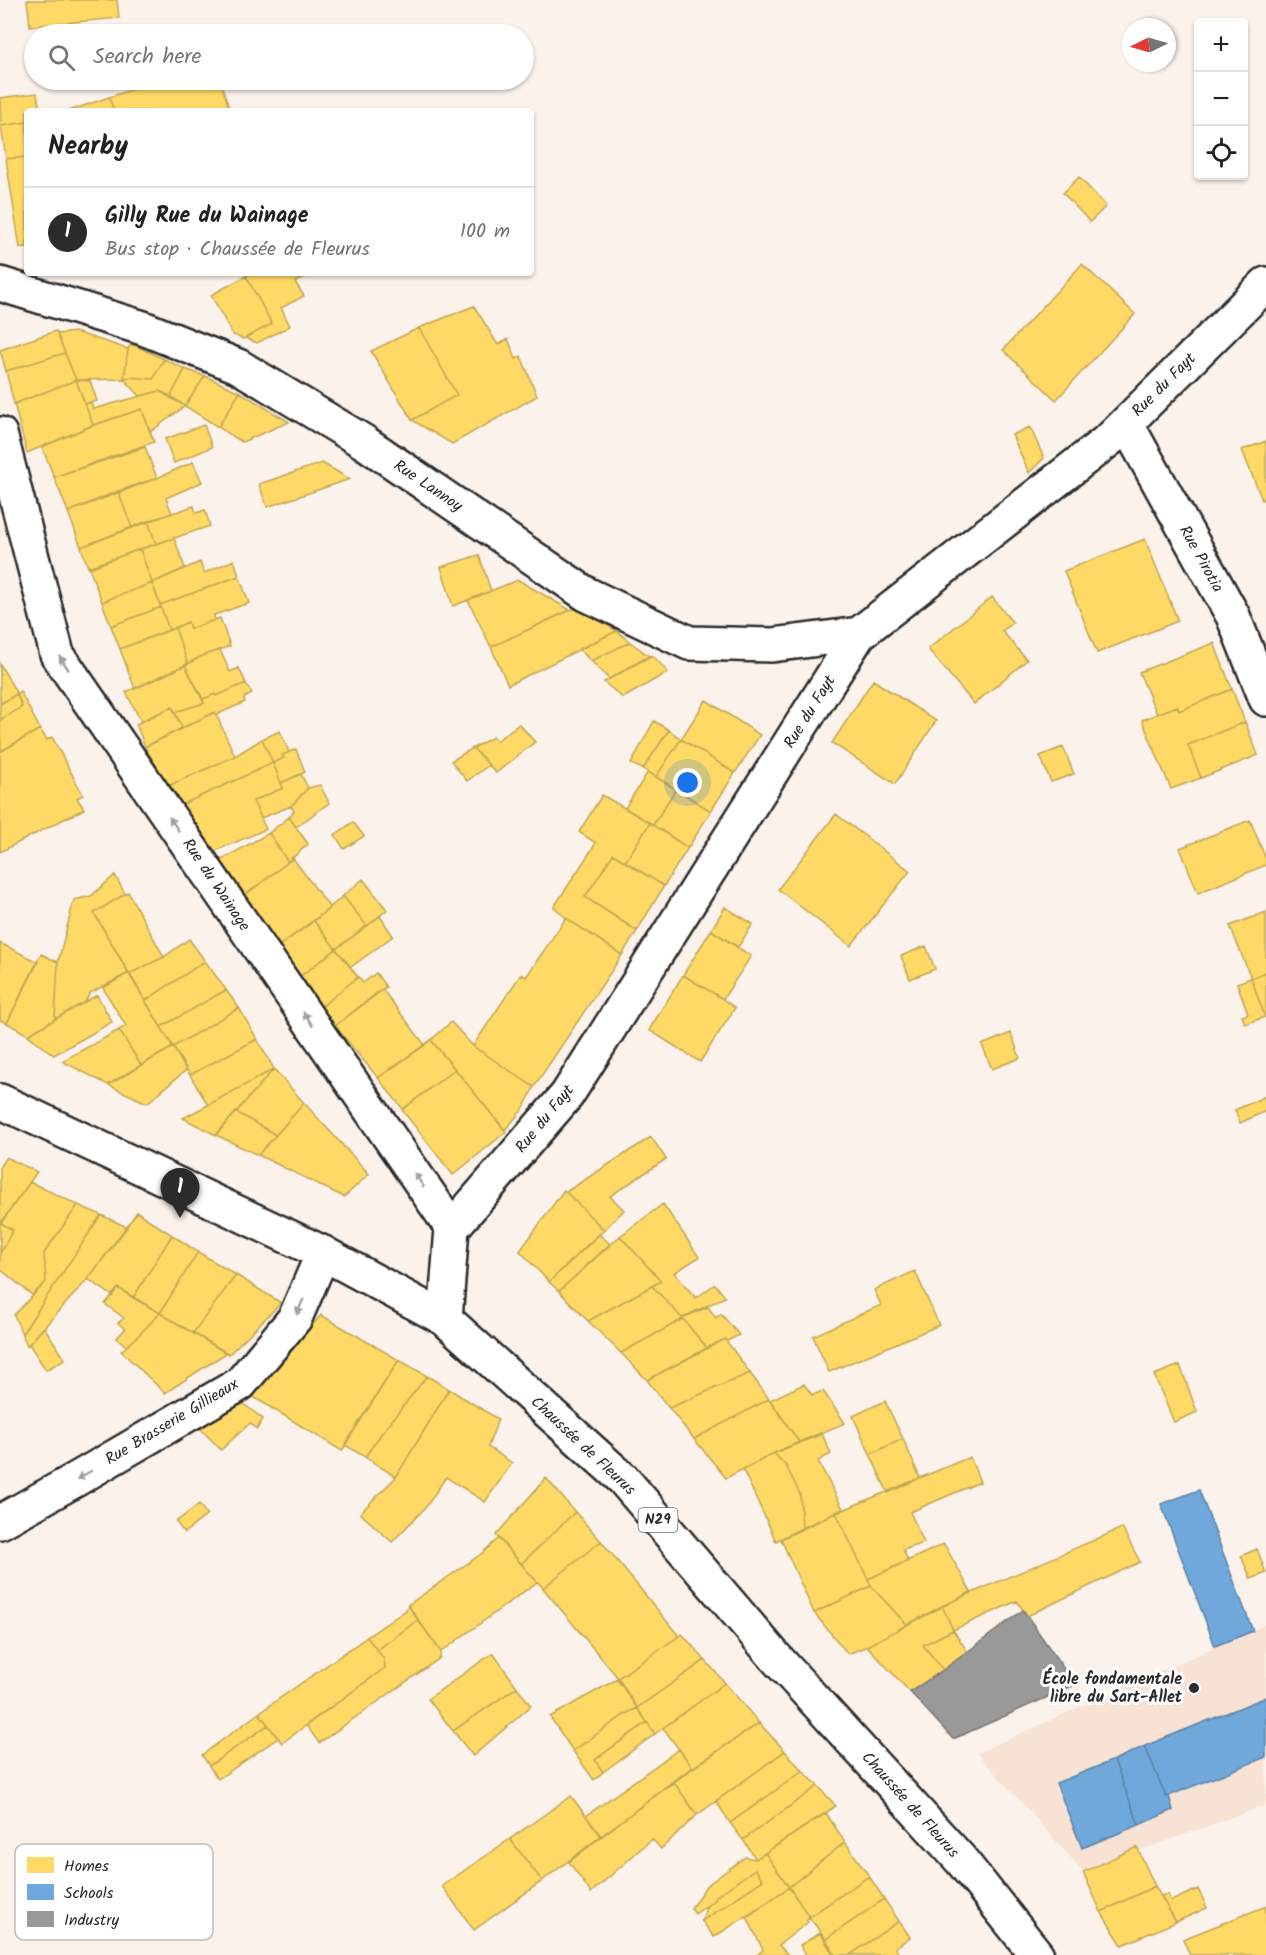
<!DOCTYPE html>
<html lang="en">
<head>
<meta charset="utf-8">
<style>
	:root { --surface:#fff; --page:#f6f6f6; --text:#202124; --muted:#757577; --line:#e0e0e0; --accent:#2b2b2b }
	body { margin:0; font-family:Kalam,sans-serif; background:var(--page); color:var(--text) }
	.controls { position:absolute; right:18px; top:18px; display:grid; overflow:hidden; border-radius:6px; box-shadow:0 2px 4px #0004 }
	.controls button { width:54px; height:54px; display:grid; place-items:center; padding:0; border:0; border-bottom:2px solid var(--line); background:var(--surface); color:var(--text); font:30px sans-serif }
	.compass { position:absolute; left:1122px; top:18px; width:54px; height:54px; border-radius:50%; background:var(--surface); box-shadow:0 2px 4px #0004; rotate:265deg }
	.you { position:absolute; left:688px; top:783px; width:21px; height:21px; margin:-15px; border:4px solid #fff; border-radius:50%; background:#1a73e8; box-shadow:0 0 0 9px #1a73e833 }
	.badge { display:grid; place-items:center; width:39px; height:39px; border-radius:50%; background:var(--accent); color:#fff; font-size:20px; font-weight:700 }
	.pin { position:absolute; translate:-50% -50px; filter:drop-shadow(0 2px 3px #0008) }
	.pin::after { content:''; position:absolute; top:32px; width:21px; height:18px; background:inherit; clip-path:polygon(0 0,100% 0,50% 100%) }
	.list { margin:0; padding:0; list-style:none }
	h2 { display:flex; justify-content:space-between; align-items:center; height:78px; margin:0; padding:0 24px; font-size:26px }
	h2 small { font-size:20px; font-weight:400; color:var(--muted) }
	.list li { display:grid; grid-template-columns:39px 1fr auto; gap:18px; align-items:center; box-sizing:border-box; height:90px; padding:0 24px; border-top:2px solid var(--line) }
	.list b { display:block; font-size:22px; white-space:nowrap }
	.list p { margin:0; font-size:20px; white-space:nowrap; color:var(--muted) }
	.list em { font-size:20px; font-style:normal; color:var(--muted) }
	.icon { flex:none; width:33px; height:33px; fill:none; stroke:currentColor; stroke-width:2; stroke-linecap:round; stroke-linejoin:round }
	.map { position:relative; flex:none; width:1266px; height:1955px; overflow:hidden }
	.search { position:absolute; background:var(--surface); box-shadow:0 2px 4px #0004; left:24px; top:24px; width:510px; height:66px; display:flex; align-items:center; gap:15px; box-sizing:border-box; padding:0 21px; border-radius:33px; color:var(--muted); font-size:22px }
	.panel { position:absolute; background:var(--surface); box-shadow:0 2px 4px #0004; left:24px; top:108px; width:510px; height:168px; border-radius:6px }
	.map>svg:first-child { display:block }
</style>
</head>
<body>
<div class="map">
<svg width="1266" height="1955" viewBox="0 0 1266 1955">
	<rect width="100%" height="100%" fill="#fbf2eb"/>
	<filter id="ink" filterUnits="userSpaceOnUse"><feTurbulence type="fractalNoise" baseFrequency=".0167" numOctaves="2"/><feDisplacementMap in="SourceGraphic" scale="12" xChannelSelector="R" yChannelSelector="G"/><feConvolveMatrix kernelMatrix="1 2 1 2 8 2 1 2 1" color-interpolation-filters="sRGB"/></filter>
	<g filter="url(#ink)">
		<path fill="#f7e2d4" d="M1266,1624V1805L1083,1871L977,1753Z"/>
		<path fill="#ffd966" stroke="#bfa554" stroke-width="1.5" d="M27,0H117L119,18L30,26Z
			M162,80H220L230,111H114L109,97Z
			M37,93L40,111H27V122L1,126L0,98Z
			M109,97L114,111H69Z
			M27,122V157L6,159L1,126Z
			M27,157V247L20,248L6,159Z
			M1079,177L1106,206L1090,222L1063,193Z
			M1082,264L1135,314L1056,400L1003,350Z
			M252,273H312L295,282L304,296L281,308L290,326L257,343L245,338L272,324L246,276Z
			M246,276L272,324L243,339L233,335L211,295Z
			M474,306L498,345L508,339L516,359L521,356L537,396L452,444L412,420L457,395L419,328Z
			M419,328L457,395L412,420L371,351Z
			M56,331L65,353L6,371L0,350Z
			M75,332L128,349L124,379L76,380L57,334Z
			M131,344L164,359L153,379L129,377L124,379L128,349Z
			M65,353L76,380L14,404L6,371Z
			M164,359L185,369L171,396L159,391L140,396L124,379L129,377L153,379Z
			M185,369L205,376L185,406L171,396Z
			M205,376L240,392L218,427L185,406Z
			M76,380L93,425L27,453L14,404Z
			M76,380L90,381L97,401L85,404Z
			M159,391L185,406L150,432L142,409L93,425L85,404L91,402L93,409Z
			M240,392L289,422L242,442L218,427Z
			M142,409L154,442L54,477L42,447L91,426Z
			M204,425L212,447L174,463L165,439Z
			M1030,427L1044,458L1029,473L1012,435Z
			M1266,441V498L1262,500L1242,450Z
			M145,447L157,478L68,512L54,477Z
			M193,462L202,482L166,498L172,513L132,528L118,491L157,478Z
			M322,463L350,479L267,507L259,484Z
			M118,491L132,528L81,547L68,512Z
			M194,506L196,513L205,510L210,526L156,544L148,521Z
			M148,521L156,544L88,567L81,547Z
			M174,538L185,568L152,583L140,549Z
			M1145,539L1178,621L1097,653L1064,571Z
			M140,549L152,583L102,602L89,568Z
			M479,555L491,591L453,606L441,567Z
			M234,560L239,576L160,605L152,583L200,562L204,573Z
			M239,576L249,603L214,615L215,620L190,629L188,622L169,630L160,605Z
			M518,580L570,610L491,647L468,600Z
			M152,583L161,607L111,626L102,602Z
			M992,597L1013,623L1002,631L1027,660L974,704L928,649Z
			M161,607L169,630L120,649L111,626Z
			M577,607L617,631L508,685L491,647Z
			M220,618L230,646L200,657L188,664L175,628L188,622L190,629Z
			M175,628L188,664L135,689L120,649Z
			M617,631L630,642L591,661L579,649Z
			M630,642L649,656L609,679L591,661Z
			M1214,643L1232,689L1179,711L1177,706L1157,714L1139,672Z
			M220,650L230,672L239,668L246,683L216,696L215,694L203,699L185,665L200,657Z
			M652,655L668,672L623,698L604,682Z
			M0,664L17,694L0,704Z
			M185,665L204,703L175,712L172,707L141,721L126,692Z
			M873,680L936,721L895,784L832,743Z
			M246,683L252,694L244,698L245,702L216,715L215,712L182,728L175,712L204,703L203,699L215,694L216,696Z
			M1232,689L1245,722L1188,745L1201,778L1171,789L1142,720L1177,706L1179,711Z
			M20,691L40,729L1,751L0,720L22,707L17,695Z
			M17,694L22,707L0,720V704Z
			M706,700L760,735L735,773L681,739Z
			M172,707L182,728L145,747L136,724Z
			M215,712L235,756L168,786L145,747Z
			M654,721L669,730L643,769L631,764Z
			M1245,722L1258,755L1201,778L1188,745Z
			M519,724L535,742L496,773L473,748L493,737L496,741Z
			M40,729L47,740L52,737L83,795L77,798L84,809L0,852V752Z
			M669,730L681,739L656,777L643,769Z
			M280,731L289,752L282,755L284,758L273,763L262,739Z
			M262,739L273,763L179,806L168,786L235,756Z
			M681,739L735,773L711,811L656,777Z
			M1063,747L1074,774L1051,782L1040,756Z
			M473,748L489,765L467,781L451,761Z
			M296,749L305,772L281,783L273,763L284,758L282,755Z
			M273,763L283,788L253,801L266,829L206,855L179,806Z
			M648,772L676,789L653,825L625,808Z
			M301,774L308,788L291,806L261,818L253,801L283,788L281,783Z
			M320,785L329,803L296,827L289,817L294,811L291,806L308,788Z
			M676,789L711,811L688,848L653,825Z
			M602,795L650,823L625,862L613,854L585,897L637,931L622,955L566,918L554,907L596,843L579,832Z
			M836,814L910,871L851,946L778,889Z
			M289,817L308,844L288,862L269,833Z
			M1250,820L1266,859V865L1198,893L1180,848Z
			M353,822L364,836L344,849L335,835Z
			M650,823L688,848L664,886L625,862Z
			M269,833L288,862L239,900L214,864Z
			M613,854L664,886L637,931L585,897Z
			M292,857L330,908L275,949L239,900L288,862Z
			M115,875L125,894L94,913L129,973L90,993L85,1002L55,1019L58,962L74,900L91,896Z
			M363,879L387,910L367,926L343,896Z
			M128,892L164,957L129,974L94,913Z
			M343,896L367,926L336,949L314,921Z
			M725,907L753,924L738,947L711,930Z
			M1266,912V972L1251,978L1230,926Z
			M380,916L393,936L351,967L336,949Z
			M566,918L622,955L534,1087L473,1046L521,974L526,977Z
			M314,921L336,949L298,978L275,949Z
			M711,930L751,956L723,999L683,975Z
			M189,939L205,961L145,1001L129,974L164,957Z
			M0,943L38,962L7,1023L0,1020Z
			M926,946L935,969L910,979L901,956Z
			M336,949L358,977L321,1007L298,978Z
			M41,954L58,962L55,1019L28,1035L7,1023Z
			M205,961L226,990L161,1027L145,1001Z
			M1266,972V1016L1265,1017L1251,978Z
			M129,973L173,1047L141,1065L119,1030L126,1026L103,988Z
			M376,973L386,987L335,1026L321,1007L358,977L363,983Z
			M683,975L723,999L735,1008L700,1062L649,1030Z
			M1251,978L1265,1017L1245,1024L1242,1016L1248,1014L1237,983Z
			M382,989L425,1045L378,1078L335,1026Z
			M226,990L239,1008L173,1047L161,1027Z
			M97,995L112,1022L54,1055L28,1035Z
			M239,1008L257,1039L190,1075L173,1047Z
			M451,1022L473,1046L534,1087L523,1109L505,1130L431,1040Z
			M119,1030L141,1065L108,1085L62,1061Z
			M1011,1033L1020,1058L992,1069L982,1045Z
			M257,1039L274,1069L208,1105L190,1075Z
			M431,1040L455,1069L403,1109L378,1078Z
			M173,1047L186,1070L147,1103L108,1085Z
			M274,1069L304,1103L276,1135L236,1112Z
			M274,1069L216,1135L183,1118L208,1105Z
			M455,1069L506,1132L453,1175L402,1110Z
			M1266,1096V1111L1240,1123L1235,1110Z
			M304,1103L369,1174L344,1197L258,1155Z
			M236,1112L276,1135L258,1155L216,1135Z
			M651,1137L666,1159L610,1196L624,1210L604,1230L566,1192Z
			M6,1157L37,1172L0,1224V1166Z
			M30,1182L78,1205L44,1253L46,1282L32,1295L0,1269V1253L13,1230L1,1223Z
			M564,1190L604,1230L549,1282L520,1251Z
			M663,1204L699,1257L674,1273L696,1298L715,1284L725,1297L682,1318L652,1286L661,1281L620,1236Z
			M78,1205L101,1215L22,1334L14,1315L46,1282L44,1253Z
			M137,1212L172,1235L133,1298L118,1288L113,1296L88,1279Z
			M101,1215L127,1227L88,1279L27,1346L22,1334Z
			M1,1223L13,1230L0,1253V1224Z
			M599,1234L610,1244L559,1291L549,1282Z
			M172,1235L198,1252L160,1313L133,1298Z
			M620,1236L661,1281L588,1321L559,1291Z
			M198,1252L236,1275L193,1333L160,1313Z
			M915,1271L939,1325L829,1372L813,1336L881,1305L874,1290Z
			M236,1275L281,1303L229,1354L193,1333Z
			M652,1286L683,1319L621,1353L588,1321Z
			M118,1288L160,1313L135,1339L126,1346L117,1338L125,1329L118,1323L124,1318L105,1304Z
			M708,1307L716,1318L721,1314L739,1335L727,1341L725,1339L707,1348L682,1318Z
			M160,1313L226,1353L165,1393L121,1351L135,1339Z
			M321,1315L399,1360L359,1422L342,1451L247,1393L277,1368Z
			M683,1319L707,1348L647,1380L621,1353Z
			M44,1327L65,1359L46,1370L29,1344Z
			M725,1339L750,1373L669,1408L647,1380Z
			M399,1360L427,1376L381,1434L365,1457L345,1445Z
			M1180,1365L1197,1412L1174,1422L1154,1375Z
			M750,1373L769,1399L694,1439L669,1408Z
			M427,1376L449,1389L396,1477L365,1457L381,1434Z
			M804,1384L812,1395L823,1391L845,1423L799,1442L770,1400Z
			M449,1389L498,1419L488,1447L512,1463L485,1502L446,1477L426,1507L392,1542L360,1513L396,1477Z
			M237,1399L263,1419L257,1429L250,1423L221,1450L201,1429Z
			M769,1399L799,1442L774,1453L726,1478L694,1439Z
			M885,1401L903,1439L870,1454L853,1416Z
			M822,1434L831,1454L818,1461L843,1509L802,1528L800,1494L786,1466L774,1453Z
			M903,1439L920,1478L888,1493L870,1454Z
			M774,1453L786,1466L800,1494L802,1528L776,1541L743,1470Z
			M970,1457L980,1482L910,1512L924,1543L903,1550L908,1561L868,1579L836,1513Z
			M546,1478L575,1512L521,1564L496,1535Z
			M199,1504L207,1515L184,1533L176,1522Z
			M575,1512L601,1541L543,1588L521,1564Z
			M836,1513L871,1586L814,1613L781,1539Z
			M1122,1528L1140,1562L1027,1616L1017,1601L953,1630L942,1606Z
			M499,1538L537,1582L441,1652L408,1605L481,1554Z
			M601,1541L679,1636L618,1678L543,1588Z
			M944,1544L971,1592L907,1625L871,1586L868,1579Z
			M1257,1549L1266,1573L1251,1579L1241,1556Z
			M871,1586L907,1625L867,1646L848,1654L814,1613Z
			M408,1605L418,1620L377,1650L367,1637L406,1610Z
			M942,1606L953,1630L923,1645L943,1670L910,1692L867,1646Z
			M418,1620L441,1652L440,1658L319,1743L306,1725L385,1668L384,1659L377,1650Z
			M953,1630L968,1652L943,1670L923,1645Z
			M682,1634L705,1660L637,1708L618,1678Z
			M367,1637L384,1659L385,1668L282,1743L259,1713Z
			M493,1653L517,1687L453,1731L428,1699Z
			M705,1660L725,1683L655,1734L637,1708Z
			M617,1679L637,1708L624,1715L573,1751L550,1717Z
			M725,1683L759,1723L693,1768L663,1728Z
			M517,1687L531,1706L473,1756L453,1731Z
			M637,1708L647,1722L595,1760L603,1772L594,1780L573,1751L624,1715Z
			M259,1713L268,1725L209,1766L202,1755Z
			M647,1722L655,1734L603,1772L595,1760Z
			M759,1723L785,1751L697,1815L673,1781Z
			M268,1725L278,1738L218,1779L209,1766Z
			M679,1749L693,1768L601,1836L586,1816Z
			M785,1751L803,1771L730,1823L716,1801Z
			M803,1771L818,1786L743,1840L730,1823Z
			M673,1781L697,1815L661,1849L652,1839L591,1893L569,1862Z
			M818,1786L836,1806L756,1859L743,1840Z
			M571,1796L601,1836L542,1881L510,1839Z
			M826,1813L845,1842L789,1887L765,1853Z
			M510,1839L542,1881L474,1930L442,1886Z
			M845,1842L869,1876L809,1917L789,1887Z
			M1137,1847L1155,1886L1101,1912L1083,1872Z
			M765,1853L789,1887L750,1914L714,1937L702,1921L763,1880L755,1869L715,1897L716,1899L695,1914L691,1908L706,1886L745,1857L756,1859Z
			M755,1869L763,1880L702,1921L706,1907L716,1899L715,1897Z
			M869,1876L884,1899L826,1939L809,1917Z
			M1155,1886L1176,1922L1122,1945L1101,1912Z
			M789,1887L809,1917L806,1920L808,1922L779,1945L788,1955H757L763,1950L747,1917Z
			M1198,1889L1207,1908L1176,1922L1161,1896L1167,1894L1171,1901Z
			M884,1899L899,1921L850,1955H835L826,1939Z
			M1266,1906V1955H1190L1183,1939Z
			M899,1921L910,1937L895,1948L900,1955H850Z
			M820,1933L834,1955H806L800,1945Z"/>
		<path fill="#6fa8dc" stroke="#5b82a7" stroke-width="1.5" d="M1199,1490L1253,1631L1215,1646L1161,1504Z
			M1266,1697V1757L1166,1797L1145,1746Z
			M1145,1746L1166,1797L1169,1796L1173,1810L1139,1825L1114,1760Z
			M1114,1760L1139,1825L1082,1848L1056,1783Z"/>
		<path fill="#999" stroke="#787878" stroke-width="1.5" d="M1023,1610L1075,1685L953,1739L910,1692L943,1670Z"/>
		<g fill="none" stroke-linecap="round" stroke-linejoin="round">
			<g stroke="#2b2b2b" stroke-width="38">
				<path id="minor" d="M0,284L143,328L238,366L364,442L586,594L689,643L772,645L859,634
					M1126,423L1233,616L1266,699
					M0,434L57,654L452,1228L445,1319
					M452,1228L567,1095L859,634L1111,438L1266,284
					M0,1522L75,1480L240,1384L295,1318L323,1253"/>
			</g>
			<g stroke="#2b2b2b" stroke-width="38">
				<path id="major" d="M0,1101L323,1253L445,1319L623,1479L777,1659L961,1860L1037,1955"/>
			</g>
			<use href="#minor" stroke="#fff" stroke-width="33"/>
			<use href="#major" stroke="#fff" stroke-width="33"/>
		</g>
		<defs><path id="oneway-solid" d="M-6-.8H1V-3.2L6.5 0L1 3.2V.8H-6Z" transform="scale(1.5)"/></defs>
		<g fill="#a0a0a0">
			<use href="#oneway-solid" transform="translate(64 663) rotate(-124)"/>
			<use href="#oneway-solid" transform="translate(174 824) rotate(-124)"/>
			<use href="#oneway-solid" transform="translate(308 1019) rotate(-124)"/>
			<use href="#oneway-solid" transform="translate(419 1180) rotate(-124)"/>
			<use href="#oneway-solid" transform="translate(300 1307) rotate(113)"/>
			<use href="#oneway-solid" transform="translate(84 1475) rotate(150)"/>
		</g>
	</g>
	<circle fill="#2b2b2b" stroke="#fff" stroke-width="2" cx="1194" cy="1688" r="6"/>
	<g text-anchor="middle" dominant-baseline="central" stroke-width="6" stroke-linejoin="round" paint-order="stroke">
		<rect fill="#fff" stroke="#6b6b6b" stroke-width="1.5" x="638.5" y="1508" width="39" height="24" rx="4.5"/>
		<g font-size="15" font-weight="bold" fill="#2b2b2b">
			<text x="658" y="1520">N29</text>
		</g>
		<g font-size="16" fill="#2b2b2b" stroke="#fff">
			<text transform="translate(1164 385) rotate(-45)">Rue du Fayt</text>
			<text transform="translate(428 486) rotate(34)">Rue Lannoy</text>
			<text transform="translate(1201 559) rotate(61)">Rue Pirotia</text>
			<text transform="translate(810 712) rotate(-58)">Rue du Fayt</text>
			<text transform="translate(216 885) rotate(56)">Rue du Wainage</text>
			<text transform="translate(545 1119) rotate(-51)">Rue du Fayt</text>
			<text transform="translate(172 1422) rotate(-31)">Rue Brasserie Gillieaux</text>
			<text transform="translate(583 1446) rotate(43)">Chaussée de Fleurus</text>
			<text transform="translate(910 1805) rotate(48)">Chaussée de Fleurus</text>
		</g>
		<g font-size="16" font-weight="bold" fill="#2b2b2b" stroke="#fff" text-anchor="end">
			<text x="1182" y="1679">École fondamentale<tspan x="1182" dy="18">libre du Sart-Allet</tspan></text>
		</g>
	</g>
	<rect x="15" y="1844" width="198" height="96" rx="9" fill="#fff" stroke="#bfbfbf" stroke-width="1.5"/>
	<rect x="27" y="1857" width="27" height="16" fill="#ffd966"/>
	<rect x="27" y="1884" width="27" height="16" fill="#6fa8dc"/>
	<rect x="27" y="1911" width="27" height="16" fill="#999"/>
	<g font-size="16" fill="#2b2b2b">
		<text x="64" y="1871">Homes</text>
		<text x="64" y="1898">Schools</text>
		<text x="64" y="1925">Industry</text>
	</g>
</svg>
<div class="controls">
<button>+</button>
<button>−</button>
<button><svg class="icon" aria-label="locate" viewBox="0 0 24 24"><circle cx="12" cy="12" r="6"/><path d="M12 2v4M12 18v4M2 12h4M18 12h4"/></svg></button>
</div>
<svg class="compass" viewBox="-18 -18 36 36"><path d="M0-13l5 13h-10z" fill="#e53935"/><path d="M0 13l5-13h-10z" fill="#757577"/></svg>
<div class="you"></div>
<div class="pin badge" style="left:180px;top:1218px">1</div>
<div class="search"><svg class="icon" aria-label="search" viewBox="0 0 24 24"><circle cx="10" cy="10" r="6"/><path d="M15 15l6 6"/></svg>Search here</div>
<section class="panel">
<h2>Nearby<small></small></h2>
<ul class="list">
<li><span class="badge">1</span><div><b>Gilly Rue du Wainage</b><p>Bus stop · Chaussée de Fleurus</p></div><em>100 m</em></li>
</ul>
</section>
</div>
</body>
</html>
